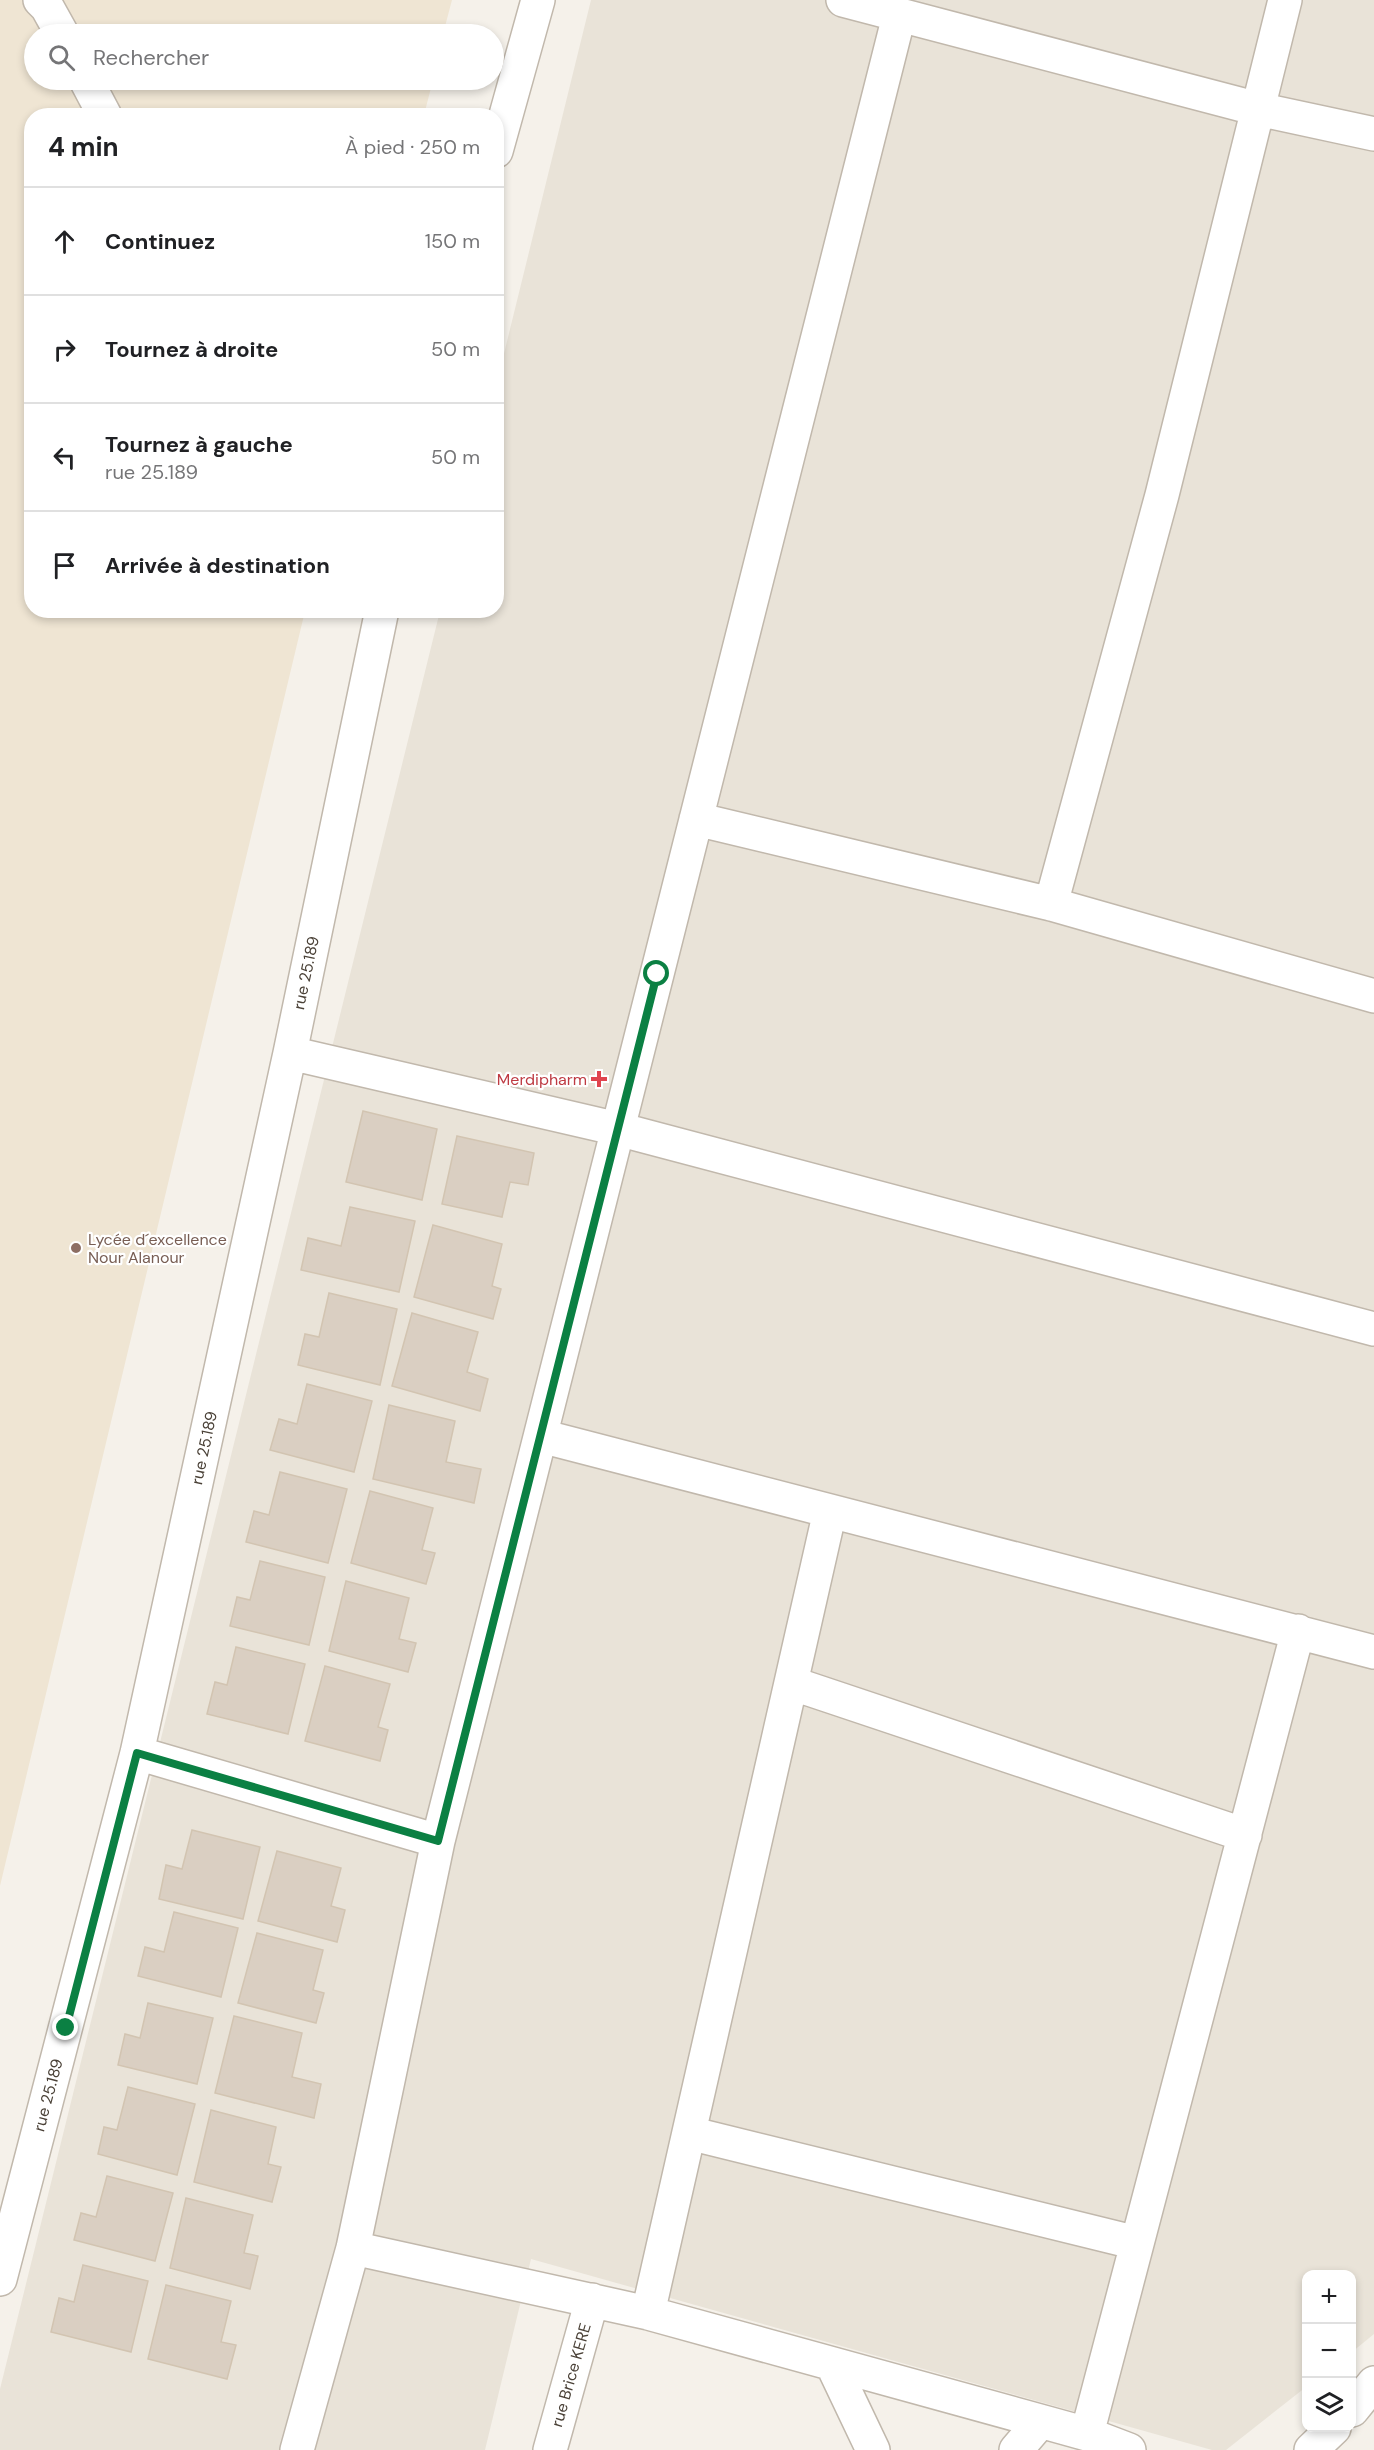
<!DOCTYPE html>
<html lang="fr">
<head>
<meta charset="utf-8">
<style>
	:root { --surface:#fff; --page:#f2f2f2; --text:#202124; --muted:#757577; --line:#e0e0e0 }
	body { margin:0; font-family:"DM Sans",sans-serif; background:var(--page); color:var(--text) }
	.controls { position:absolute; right:18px; bottom:18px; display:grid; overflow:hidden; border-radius:12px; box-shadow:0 3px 9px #0003 }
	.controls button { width:54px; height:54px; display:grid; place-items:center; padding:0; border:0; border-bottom:2px solid var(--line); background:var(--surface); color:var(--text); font:30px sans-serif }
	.stop { position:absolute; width:18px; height:18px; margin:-14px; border:4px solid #0b8043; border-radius:50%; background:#fff }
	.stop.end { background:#0b8043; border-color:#fff; box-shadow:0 2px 6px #0008 }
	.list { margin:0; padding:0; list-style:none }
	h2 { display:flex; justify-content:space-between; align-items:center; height:78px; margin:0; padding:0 24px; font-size:26px }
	h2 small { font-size:20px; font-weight:400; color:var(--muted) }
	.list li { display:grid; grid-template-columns:39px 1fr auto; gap:18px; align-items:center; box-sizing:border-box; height:108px; padding:0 24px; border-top:2px solid var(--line) }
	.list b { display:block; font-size:22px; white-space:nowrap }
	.list p { margin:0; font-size:20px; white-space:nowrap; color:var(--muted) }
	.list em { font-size:20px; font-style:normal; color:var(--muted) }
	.icon { flex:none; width:33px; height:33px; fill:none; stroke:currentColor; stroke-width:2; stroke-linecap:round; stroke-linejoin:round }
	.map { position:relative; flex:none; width:1374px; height:2450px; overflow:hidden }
	.search { position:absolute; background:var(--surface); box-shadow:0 3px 9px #0003; left:24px; top:24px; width:480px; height:66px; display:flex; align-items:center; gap:15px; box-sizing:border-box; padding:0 21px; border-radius:33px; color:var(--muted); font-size:22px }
	.panel { position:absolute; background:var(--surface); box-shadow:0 3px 9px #0003; left:24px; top:108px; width:480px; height:510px; border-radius:24px }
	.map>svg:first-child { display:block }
</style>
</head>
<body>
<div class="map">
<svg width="1374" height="2450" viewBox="0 0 1374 2450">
	<rect width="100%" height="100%" fill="#f5f1ea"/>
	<path fill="#e9e3d8" d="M591,0H1374V2334L1352,2352V2274H1306V2387L1226,2450H1212L531,2259L485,2450H0V2389L440,611L496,610L497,382Z"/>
	<path fill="#efe5d3" d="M0,0H452L443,34H34V80H433L424,115L32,116V610L305,611L0,1886Z"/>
	<path fill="#dacfc2" stroke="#d2c4b1" stroke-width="1.5" d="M363,1111L437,1129L422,1200L346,1182Z
		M457,1136L534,1153L528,1185L510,1182L502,1217L442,1204Z
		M350,1207L415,1221L399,1292L301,1270L308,1238L341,1246Z
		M433,1225L502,1244L492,1286L501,1289L493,1319L414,1297Z
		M329,1293L397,1309L380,1385L298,1365L305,1334L319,1337Z
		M412,1313L478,1332L467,1372L488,1379L480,1411L392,1386Z
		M307,1384L372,1401L354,1472L270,1450L279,1419L297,1424Z
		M389,1405L455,1421L446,1462L481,1469L474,1503L373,1479Z
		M280,1472L347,1489L328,1563L246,1542L254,1511L269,1515Z
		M370,1491L433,1508L422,1550L435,1553L426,1584L351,1563Z
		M260,1561L325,1577L309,1645L230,1626L237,1597L250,1600Z
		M346,1581L409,1598L399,1639L416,1643L408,1672L329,1651Z
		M236,1647L305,1664L288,1734L207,1714L215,1682L227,1685Z
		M325,1666L390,1684L378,1727L388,1730L380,1761L305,1741Z
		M192,1830L260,1847L243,1919L159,1899L166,1865L182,1869Z
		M277,1851L341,1868L331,1906L345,1910L337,1942L258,1921Z
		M174,1912L238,1928L221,1997L138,1976L145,1947L164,1952Z
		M257,1933L323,1950L313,1990L324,1993L316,2023L238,2003Z
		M148,2003L213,2018L197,2084L118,2065L125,2034L140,2038Z
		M234,2016L302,2033L292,2077L321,2084L314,2118L215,2093Z
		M128,2087L195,2104L177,2175L98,2154L104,2127L117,2130Z
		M211,2110L276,2127L268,2164L281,2167L272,2202L194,2182Z
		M107,2176L173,2193L155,2261L74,2240L81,2213L96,2217Z
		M186,2198L253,2215L244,2253L258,2256L250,2289L170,2268Z
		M83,2265L148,2281L131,2352L51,2332L59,2298L74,2302Z
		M166,2285L231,2301L221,2342L236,2345L227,2379L148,2359Z"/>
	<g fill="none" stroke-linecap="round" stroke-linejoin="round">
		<g stroke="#c1b8ac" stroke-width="36">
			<path id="minor" d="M40,0L47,7L62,34
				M843,0L1258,109L1374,134
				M86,80L105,116
				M496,151L538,0
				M696,819L1051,904L1374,996
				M1051,904L1162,495L1285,0
				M290,1053L618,1129L1374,1329
				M541,1436L1374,1652
				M791,1683L1245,1835
				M137,1753L438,1841
				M689,2133L1137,2243
				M353,2248L648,2313L1087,2434L1129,2450
				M0,2279L137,1753L290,1053L382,610
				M648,2313L830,1511
				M832,2364L873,2450
				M1352,2410L1374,2383
				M1087,2434L1298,1631
				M297,2450L353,2248L438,1841L899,16
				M550,2450L592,2300
				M1016,2450L1040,2422
				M1311,2450L1334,2428"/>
		</g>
		<use href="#minor" stroke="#fff" stroke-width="33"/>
	</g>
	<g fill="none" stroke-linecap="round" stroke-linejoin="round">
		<path stroke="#0b8043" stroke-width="8" d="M66,2028L137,1753L438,1841L657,974"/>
	</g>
	<path fill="#e0444e" stroke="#fff" stroke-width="2" d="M596 1070h6v6h6v6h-6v6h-6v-6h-6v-6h6z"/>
	<circle fill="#8d6e63" stroke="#fff" stroke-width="2" cx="76" cy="1248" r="6"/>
	<g text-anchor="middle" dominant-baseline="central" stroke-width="4.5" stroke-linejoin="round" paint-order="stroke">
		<g font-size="16" fill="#4a4137" stroke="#fff">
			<text transform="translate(306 973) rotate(-78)">rue 25.189</text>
			<text transform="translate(204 1448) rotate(-78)">rue 25.189</text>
			<text transform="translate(48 2095) rotate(-75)">rue 25.189</text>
			<text transform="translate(571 2375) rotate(-74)">rue Brice KERE</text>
		</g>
		<g font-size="16" fill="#be3a42" stroke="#fff" text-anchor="end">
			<text x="587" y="1079">Merdipharm</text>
		</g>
		<g font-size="16" fill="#785e54" stroke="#fff" text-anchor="start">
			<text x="88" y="1239">Lycée d´excellence<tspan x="88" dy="18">Nour Alanour</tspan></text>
		</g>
	</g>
</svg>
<div class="controls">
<button>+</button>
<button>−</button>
<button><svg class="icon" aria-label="layers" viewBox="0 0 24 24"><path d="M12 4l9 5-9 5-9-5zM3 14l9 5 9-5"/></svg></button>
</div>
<div class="stop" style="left:657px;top:974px"></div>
<div class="stop end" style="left:66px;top:2028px"></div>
<div class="search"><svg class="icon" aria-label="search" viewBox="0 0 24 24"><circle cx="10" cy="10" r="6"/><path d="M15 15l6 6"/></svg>Rechercher</div>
<section class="panel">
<h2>4 min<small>À pied · 250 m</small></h2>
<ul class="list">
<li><svg class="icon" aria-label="ahead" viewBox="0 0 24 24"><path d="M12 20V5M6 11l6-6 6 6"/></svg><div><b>Continuez</b></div><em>150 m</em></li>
<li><svg class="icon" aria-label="right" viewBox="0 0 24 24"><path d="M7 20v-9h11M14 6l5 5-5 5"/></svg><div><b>Tournez à droite</b></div><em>50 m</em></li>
<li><svg class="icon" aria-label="left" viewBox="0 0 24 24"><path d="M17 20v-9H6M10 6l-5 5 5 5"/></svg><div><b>Tournez à gauche</b><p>rue 25.189</p></div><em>50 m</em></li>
<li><svg class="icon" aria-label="arrive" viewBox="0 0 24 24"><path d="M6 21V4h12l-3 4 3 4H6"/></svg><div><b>Arrivée à destination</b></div></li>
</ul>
</section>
</div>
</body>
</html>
